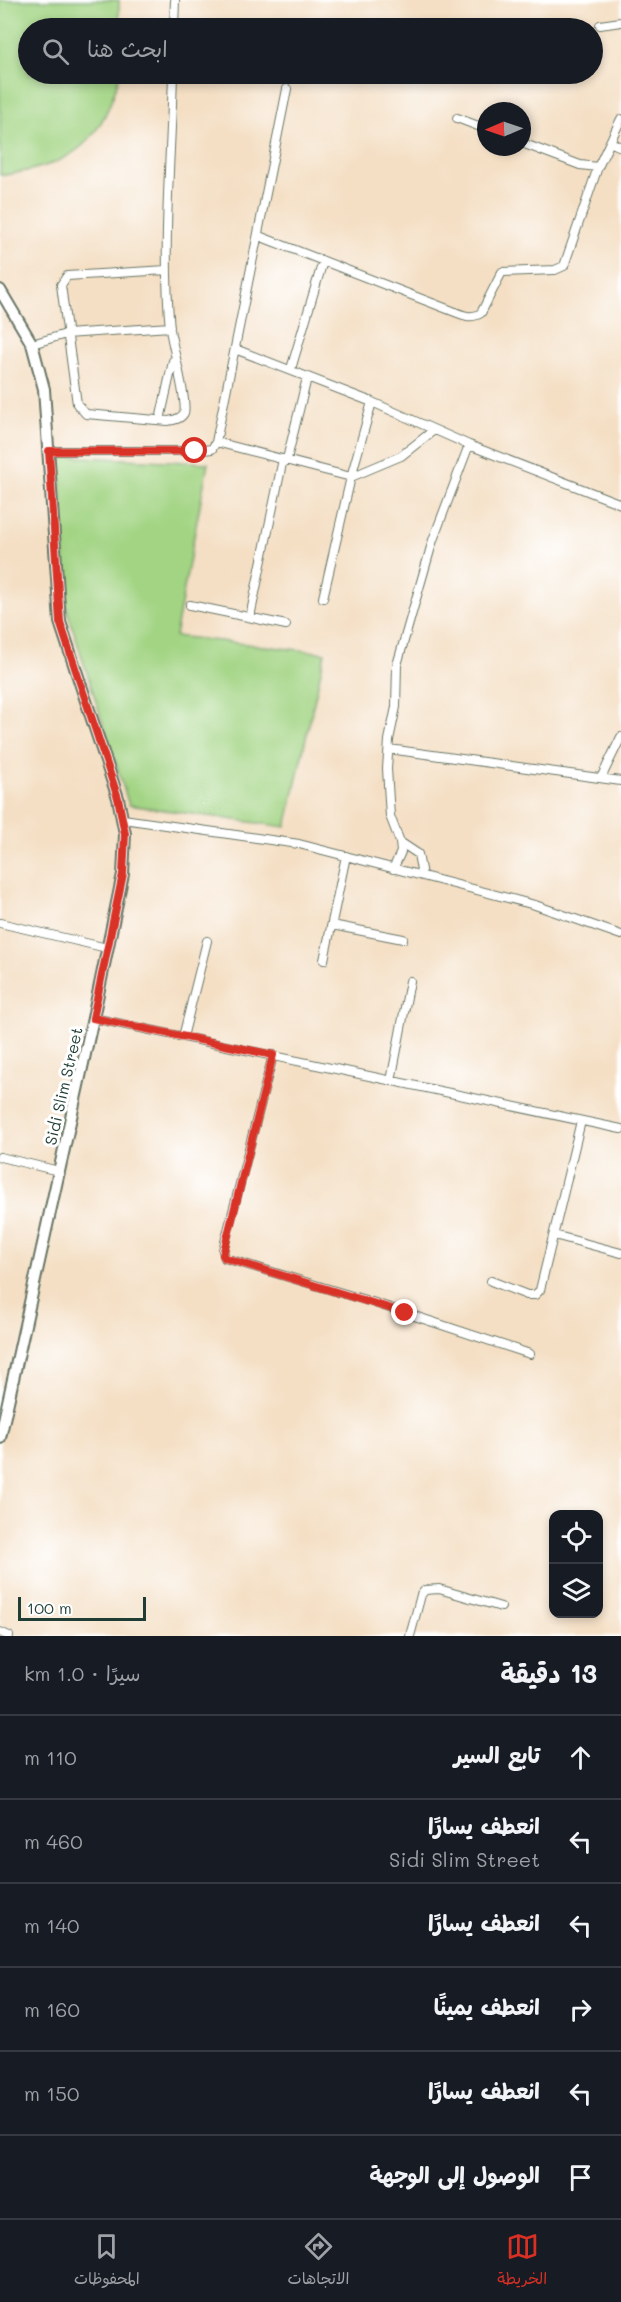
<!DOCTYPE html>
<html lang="ar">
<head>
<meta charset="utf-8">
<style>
	:root { --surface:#171b24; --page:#242831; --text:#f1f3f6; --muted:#9ea1a6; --line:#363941; --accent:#d93025 }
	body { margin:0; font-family:Mali,"Playpen Sans Arabic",sans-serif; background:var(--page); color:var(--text); direction:rtl }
	.controls { position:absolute; right:18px; bottom:18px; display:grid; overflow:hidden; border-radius:12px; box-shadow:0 3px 9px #0003 }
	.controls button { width:54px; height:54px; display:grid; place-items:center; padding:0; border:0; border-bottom:2px solid var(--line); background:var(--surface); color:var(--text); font:30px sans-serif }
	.compass { position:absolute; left:477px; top:102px; width:54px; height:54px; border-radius:50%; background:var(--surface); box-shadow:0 3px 9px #0003; rotate:268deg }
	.scale { position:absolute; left:18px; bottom:15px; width:128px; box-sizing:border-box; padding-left:6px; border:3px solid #1f3d34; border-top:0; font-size:16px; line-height:21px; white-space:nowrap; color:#1f3d34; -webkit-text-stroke:4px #fff; paint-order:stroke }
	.stop { position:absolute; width:18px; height:18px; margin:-14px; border:4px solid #d93025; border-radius:50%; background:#fff }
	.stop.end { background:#d93025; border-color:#fff; box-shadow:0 2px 6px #0008 }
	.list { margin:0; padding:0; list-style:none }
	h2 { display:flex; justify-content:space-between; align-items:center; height:78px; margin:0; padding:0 24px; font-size:26px }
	h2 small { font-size:20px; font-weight:400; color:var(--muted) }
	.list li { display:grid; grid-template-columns:39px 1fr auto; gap:18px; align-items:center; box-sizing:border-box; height:84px; padding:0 24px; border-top:2px solid var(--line) }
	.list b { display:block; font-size:22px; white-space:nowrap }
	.list p { margin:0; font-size:20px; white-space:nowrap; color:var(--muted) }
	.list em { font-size:20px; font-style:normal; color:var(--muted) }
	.icon { flex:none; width:33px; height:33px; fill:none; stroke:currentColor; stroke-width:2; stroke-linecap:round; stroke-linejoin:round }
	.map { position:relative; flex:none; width:621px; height:1636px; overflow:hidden; direction:ltr }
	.search { position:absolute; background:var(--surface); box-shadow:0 3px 9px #0003; left:18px; right:18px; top:18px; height:66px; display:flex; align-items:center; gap:15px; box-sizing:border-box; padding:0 21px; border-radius:33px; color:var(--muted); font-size:22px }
	.sheet { height:582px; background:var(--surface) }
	nav { display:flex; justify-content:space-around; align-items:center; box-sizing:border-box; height:84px; border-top:2px solid var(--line); background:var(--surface); font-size:16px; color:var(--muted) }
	nav a { display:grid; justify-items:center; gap:3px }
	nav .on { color:var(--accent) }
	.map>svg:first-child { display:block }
</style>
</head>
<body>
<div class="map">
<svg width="621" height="1636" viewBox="0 0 621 1636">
	<rect width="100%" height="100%" fill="#fff"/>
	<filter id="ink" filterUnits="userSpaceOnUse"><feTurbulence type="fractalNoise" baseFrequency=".0167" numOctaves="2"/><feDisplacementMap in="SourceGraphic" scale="12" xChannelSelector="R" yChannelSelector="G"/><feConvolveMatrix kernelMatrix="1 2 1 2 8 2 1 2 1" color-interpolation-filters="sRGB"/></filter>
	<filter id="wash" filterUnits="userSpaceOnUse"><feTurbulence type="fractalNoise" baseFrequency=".008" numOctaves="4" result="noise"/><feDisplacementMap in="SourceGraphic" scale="24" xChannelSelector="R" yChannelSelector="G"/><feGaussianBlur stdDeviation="1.35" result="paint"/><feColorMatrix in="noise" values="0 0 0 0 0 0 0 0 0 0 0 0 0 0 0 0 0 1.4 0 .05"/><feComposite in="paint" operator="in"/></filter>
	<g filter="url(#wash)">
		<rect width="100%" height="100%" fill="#f4dfc4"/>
		<path fill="#a2d483" stroke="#60885c" stroke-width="1.5" d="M0,0H119V28H28V74H120C101,143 75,164 5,175H0Z
			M60,456L208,463L175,636L325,653L286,827L129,805L66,607Z"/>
	</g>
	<g filter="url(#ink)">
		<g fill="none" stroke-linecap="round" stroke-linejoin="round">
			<g stroke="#6a7666" stroke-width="10">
				<path id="minor" d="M600,25L621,22
					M174,28L175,0
					M457,118L486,129
					M610,142L621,147
					M522,143L580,165L598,167L621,119
					M259,236L450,310C460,314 471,320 481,313L502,272L555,270L564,266L598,167
					M167,270L67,276L61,285L77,404L86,414L168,421C174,420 181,419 184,413C188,403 172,345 170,329C162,246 171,156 173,74
					M32,344L66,334L170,327
					M291,369L323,261
					M372,402L469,445L621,504
					M160,420L173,361
					M216,442L351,477L372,402L235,349
					M49,451H195L212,449L216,442L287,89
					M287,459L307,378
					M323,598L351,477L401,456L434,430
					M190,605L286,625
					M250,617L283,459
					M389,749L621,781
					M601,778L621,737
					M123,819L299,844L535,905L621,935
					M400,842L418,854L422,875
					M393,869L401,852L400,842L390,816L387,769L389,740L396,707L397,665L433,540L469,445
					M0,923L107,948
					M332,925L403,939
					M324,960L346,856
					M93,1018L621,1129
					M183,1037L207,941
					M273,1055L223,1250L225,1258L372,1302L530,1354
					M391,1081L410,981
					M0,1157L59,1171
					M554,1235L621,1253
					M491,1281L527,1295H535L540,1290L581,1121
					M0,1632L9,1636
					M410,1636L421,1595L425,1590L439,1589L501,1607"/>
			</g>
			<g stroke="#6a7666" stroke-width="14">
				<path id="secondary" d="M0,290L32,344L44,389L60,622L118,798L125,834L123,874L93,1018L0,1438"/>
			</g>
			<use href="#minor" stroke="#fff" stroke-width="8"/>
			<use href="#secondary" stroke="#fff" stroke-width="10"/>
		</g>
	</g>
	<g fill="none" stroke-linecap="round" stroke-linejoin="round" filter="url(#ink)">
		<path stroke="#d93025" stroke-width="8" d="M195,451H49L60,622L118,798L125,834L123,874L93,1018L273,1055L223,1255L225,1258L405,1313"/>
	</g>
	<g text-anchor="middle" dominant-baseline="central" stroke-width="6" stroke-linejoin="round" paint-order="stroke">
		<g font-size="16" fill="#1f3d34" stroke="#fff">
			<text transform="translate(63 1086) rotate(-77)">Sidi Slim Street</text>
		</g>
	</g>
</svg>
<div class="controls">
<button><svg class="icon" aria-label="locate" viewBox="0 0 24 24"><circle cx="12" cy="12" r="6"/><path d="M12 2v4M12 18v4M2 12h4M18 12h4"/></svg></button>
<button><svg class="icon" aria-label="layers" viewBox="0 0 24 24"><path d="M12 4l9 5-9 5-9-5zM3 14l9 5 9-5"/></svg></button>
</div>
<svg class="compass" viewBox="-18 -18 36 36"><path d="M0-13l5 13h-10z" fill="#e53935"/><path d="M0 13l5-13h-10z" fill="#9ea1a6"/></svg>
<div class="scale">100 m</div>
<div class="stop" style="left:195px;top:451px"></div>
<div class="stop end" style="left:405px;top:1313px"></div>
<div class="search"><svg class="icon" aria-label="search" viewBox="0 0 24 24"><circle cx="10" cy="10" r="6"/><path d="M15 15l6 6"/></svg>ابحث هنا</div>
</div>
<section class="sheet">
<h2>13 دقيقة<small>سيرًا · 1.0 km</small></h2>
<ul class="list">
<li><svg class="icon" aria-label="ahead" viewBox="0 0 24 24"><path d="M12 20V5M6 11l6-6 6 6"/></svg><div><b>تابع السير</b></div><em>110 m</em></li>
<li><svg class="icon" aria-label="left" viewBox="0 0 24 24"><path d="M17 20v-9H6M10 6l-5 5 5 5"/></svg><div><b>انعطف يسارًا</b><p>Sidi Slim Street</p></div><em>460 m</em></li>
<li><svg class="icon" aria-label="left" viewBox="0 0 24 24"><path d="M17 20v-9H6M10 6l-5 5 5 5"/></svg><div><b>انعطف يسارًا</b></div><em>140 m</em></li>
<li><svg class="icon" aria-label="right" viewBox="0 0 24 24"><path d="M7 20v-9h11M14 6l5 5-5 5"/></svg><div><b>انعطف يمينًا</b></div><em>160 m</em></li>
<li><svg class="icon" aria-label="left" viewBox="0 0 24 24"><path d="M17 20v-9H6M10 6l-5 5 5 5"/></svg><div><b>انعطف يسارًا</b></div><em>150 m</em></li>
<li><svg class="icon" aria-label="arrive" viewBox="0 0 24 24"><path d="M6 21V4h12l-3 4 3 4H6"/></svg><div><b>الوصول إلى الوجهة</b></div></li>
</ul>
</section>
<nav>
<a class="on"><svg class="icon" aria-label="map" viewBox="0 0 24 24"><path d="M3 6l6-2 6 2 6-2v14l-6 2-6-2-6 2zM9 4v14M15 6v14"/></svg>الخريطة</a>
<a><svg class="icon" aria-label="directions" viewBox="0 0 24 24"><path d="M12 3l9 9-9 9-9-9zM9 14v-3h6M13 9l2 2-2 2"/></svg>الاتجاهات</a>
<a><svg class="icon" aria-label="saved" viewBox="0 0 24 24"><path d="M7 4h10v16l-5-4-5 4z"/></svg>المحفوظات</a>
</nav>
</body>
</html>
